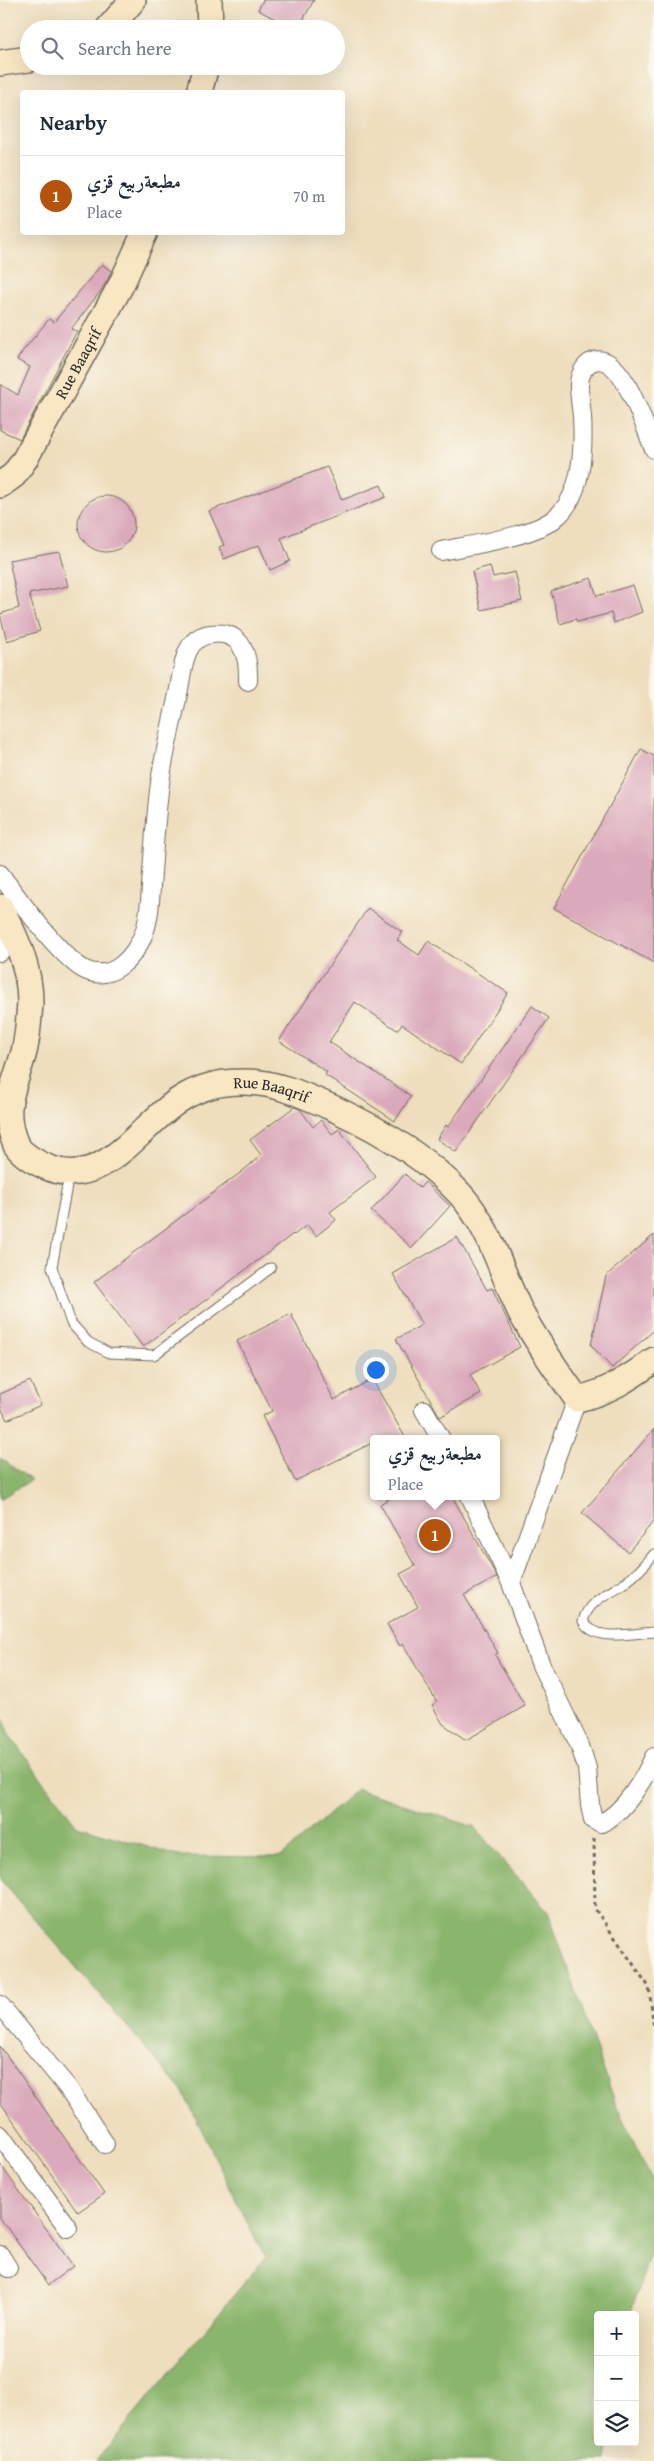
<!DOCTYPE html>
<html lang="en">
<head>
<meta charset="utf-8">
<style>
	:root { --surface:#fff; --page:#f2f2f3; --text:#1f2937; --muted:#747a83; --line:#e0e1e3; --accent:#b45309 }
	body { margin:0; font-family:"Gentium Book Plus",Amiri,serif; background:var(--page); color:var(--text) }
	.controls { position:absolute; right:15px; bottom:15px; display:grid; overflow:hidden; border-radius:5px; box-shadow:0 5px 20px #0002 }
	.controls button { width:45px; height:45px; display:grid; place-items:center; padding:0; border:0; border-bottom:1px solid var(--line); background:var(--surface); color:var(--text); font:25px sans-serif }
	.you { position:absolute; left:375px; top:1369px; width:18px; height:18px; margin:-12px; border:4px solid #fff; border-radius:50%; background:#1a73e8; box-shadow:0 0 0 8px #1a73e833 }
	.badge { display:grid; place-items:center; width:32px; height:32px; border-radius:50%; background:var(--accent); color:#fff; font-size:16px; font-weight:700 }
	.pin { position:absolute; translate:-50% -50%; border:2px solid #fff; box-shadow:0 1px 5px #0006 }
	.popup { position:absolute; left:370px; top:1435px; width:130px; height:65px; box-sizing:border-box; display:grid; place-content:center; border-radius:5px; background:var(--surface); filter:drop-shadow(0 1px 4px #0005); font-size:16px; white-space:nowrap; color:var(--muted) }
	.popup b { font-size:19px; color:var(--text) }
	.popup::after { content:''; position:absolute; left:50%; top:100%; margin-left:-10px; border:10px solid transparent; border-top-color:var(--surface) }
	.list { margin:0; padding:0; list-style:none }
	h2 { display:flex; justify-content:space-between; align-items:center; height:65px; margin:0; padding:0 20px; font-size:21px }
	h2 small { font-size:16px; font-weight:400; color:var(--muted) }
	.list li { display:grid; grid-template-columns:32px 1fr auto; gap:15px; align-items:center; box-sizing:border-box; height:80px; padding:0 20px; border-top:1px solid var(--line) }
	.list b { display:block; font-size:19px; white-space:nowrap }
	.list p { margin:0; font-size:16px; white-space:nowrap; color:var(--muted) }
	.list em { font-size:16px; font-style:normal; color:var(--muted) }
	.icon { flex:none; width:28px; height:28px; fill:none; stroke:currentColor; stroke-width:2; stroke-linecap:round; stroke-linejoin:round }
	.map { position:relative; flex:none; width:654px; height:2461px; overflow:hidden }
	.search { position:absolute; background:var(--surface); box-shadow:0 5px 20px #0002; left:20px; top:20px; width:325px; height:55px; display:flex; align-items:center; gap:12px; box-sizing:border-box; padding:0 18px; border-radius:28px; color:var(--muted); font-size:19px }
	.panel { position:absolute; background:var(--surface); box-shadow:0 5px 20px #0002; left:20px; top:90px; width:325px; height:145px; border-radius:5px }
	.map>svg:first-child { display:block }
</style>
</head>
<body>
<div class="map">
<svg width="654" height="2461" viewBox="0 0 654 2461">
	<rect width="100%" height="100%" fill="#fbf7ec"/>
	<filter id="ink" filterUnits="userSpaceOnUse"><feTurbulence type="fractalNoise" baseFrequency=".02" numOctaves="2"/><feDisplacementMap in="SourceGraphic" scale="10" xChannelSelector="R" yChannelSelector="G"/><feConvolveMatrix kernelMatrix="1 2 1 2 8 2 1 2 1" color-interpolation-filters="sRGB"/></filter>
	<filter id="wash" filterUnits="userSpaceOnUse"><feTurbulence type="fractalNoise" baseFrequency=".0096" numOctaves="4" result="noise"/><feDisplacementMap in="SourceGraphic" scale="20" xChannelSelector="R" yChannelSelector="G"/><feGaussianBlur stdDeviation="1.12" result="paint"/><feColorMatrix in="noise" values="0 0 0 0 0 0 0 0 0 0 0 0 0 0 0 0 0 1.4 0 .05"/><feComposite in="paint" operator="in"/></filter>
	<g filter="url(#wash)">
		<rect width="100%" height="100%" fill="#eedebd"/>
		<path fill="#8ab56c" stroke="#5a704c" d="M0,1458L31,1480L0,1499Z
			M0,1711L12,1739L77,1826L178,1856L281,1857L357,1789L474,1827L548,1912L616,2105L654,2184V2242L630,2315H598V2442H609L606,2461H96L265,2258L182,2090L0,1879Z"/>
		<g id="blocks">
			<path fill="#daa9bb" d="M263,0H314L298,29H294L258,10Z
				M102,264L111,271L108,279L100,292L71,329L77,331L20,439L0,430V384L18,395L30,367L17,360L22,352L49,319L54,322Z
				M327,467L342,500L381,485L386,497L281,538L290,561L270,570L259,545L224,559L219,547L224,545L209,511Z
				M78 524a28 28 0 1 1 56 0a28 28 0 1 1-56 0Z
				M59,551L68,586L29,594L40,631L7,641L0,614L19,608L9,560Z
				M490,566L493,577L515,572L522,601L481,610L472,571Z
				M591,578L597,596L633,585L642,612L614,623L611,613L577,622L576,619L560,624L551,591Z
				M641,749L654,756V963L554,908Z
				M368,908L402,932L397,940L419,955L428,941L508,993L461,1064L402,1024L397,1030L355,1002L329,1042L411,1096L395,1121L325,1075L327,1072L279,1041Z
				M532,1006L549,1018L456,1152L437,1139L446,1125L448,1127Z
				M294,1107L300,1109L313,1127L321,1120L332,1134L339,1129L376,1177L330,1212L336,1220L316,1236L307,1225L294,1235L293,1234L143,1347L94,1282L244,1170L261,1155L250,1140Z
				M405,1174L420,1188L425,1182L450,1206L412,1248L371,1211Z
				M654,1235V1330L612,1368L591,1345L606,1276Z
				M457,1237L487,1290L492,1288L520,1347L470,1375L481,1394L440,1417L396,1339L422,1325L393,1274Z
				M291,1314L334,1400L372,1379L406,1439H374V1442L295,1481L262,1416L272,1411L237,1341Z
				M30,1381L41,1405L7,1420L0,1405V1394Z
				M654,1429V1521L628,1552L582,1513Z
				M394,1496H452L497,1577L464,1595L498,1653L495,1655L525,1706L466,1740L443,1724L432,1705L437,1702L403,1644L400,1646L387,1624L418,1607L400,1574L415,1566L380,1504Z
				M0,2046L104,2194L78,2212L0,2102Z
				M0,2164L73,2266L48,2285L0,2218Z"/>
		</g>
	</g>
	<g filter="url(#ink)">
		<use href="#blocks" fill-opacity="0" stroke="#6f6a5e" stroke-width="1"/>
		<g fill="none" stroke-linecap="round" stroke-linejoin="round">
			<g stroke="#6f6a5e" stroke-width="11">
				<path id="lane" d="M69,1175L52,1267L71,1323L88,1342L109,1353L154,1355L271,1268
					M654,1554C646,1564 637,1574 626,1582C609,1594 589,1599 583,1621C595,1643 633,1633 654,1632"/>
			</g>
			<g stroke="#6f6a5e" stroke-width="20">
				<path id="street" d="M441,551C470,545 531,537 554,519C583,497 584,449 582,416C581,406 579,395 579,385C579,376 584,364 594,361C623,352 645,429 654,449
					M0,874C16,896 62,959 85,970C113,983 135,956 144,933C151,914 150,893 152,873C154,843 156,813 160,783C164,753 172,723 178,694C183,672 182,637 211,634C242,630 249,655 248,681
					M0,952L7,920
					M424,1410L441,1439
					M470,1496L511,1583L577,1399
					M511,1583L541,1665L580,1746L587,1768L590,1805L593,1820L601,1823C624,1813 644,1779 654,1757
					M0,2005L68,2088L105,2144
					M0,2135L68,2228
					M0,2255L8,2268"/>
			</g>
			<g stroke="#6f6a5e" stroke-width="28">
				<g id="secondary">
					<path d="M209,0L210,29"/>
					<path d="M108,29L133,0"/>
					<path d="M0,63L29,59"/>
					<path d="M199,92L206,66"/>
					<path id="s1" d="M0,485L14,475L25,459L121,285L145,232"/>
					<path id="s2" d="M0,907C16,937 30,968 30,1002C29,1018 28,1036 24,1052C14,1088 0,1108 16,1145C23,1156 37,1163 49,1168C106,1191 142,1121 184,1097C201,1087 221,1082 241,1082C275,1081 306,1096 337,1110C382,1131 426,1157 460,1194C491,1228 502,1275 522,1315C538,1344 558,1372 577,1399C606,1393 630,1378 654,1360"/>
				</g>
			</g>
			<path stroke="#6f6a5e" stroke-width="3" stroke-dasharray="4 4" stroke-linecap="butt" d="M594,1838L595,1909L649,1987L654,2029"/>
			<use href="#lane" stroke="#fff" stroke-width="9"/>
			<use href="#street" stroke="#fff" stroke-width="18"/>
			<use href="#secondary" stroke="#f9e7c3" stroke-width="25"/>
		</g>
	</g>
	<g text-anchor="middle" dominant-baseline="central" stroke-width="4" stroke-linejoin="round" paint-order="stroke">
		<g font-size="16" fill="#2b2b2b" stroke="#fbf7ec">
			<text stroke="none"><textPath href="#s1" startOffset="146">Rue Baaqrif</textPath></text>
			<text stroke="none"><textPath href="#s2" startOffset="540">Rue Baaqrif</textPath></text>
		</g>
	</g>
</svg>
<div class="controls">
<button>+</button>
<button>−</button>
<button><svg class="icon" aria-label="layers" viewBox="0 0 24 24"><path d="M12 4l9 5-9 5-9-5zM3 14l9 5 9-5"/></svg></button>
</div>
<div class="you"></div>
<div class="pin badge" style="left:435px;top:1535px">1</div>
<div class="popup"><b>مطبعةربيع قزي</b>Place</div>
<div class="search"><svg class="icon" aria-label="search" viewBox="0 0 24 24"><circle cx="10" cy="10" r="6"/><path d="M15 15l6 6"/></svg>Search here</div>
<section class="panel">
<h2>Nearby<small></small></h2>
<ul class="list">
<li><span class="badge">1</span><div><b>مطبعةربيع قزي</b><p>Place</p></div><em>70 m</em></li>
</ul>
</section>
</div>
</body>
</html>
